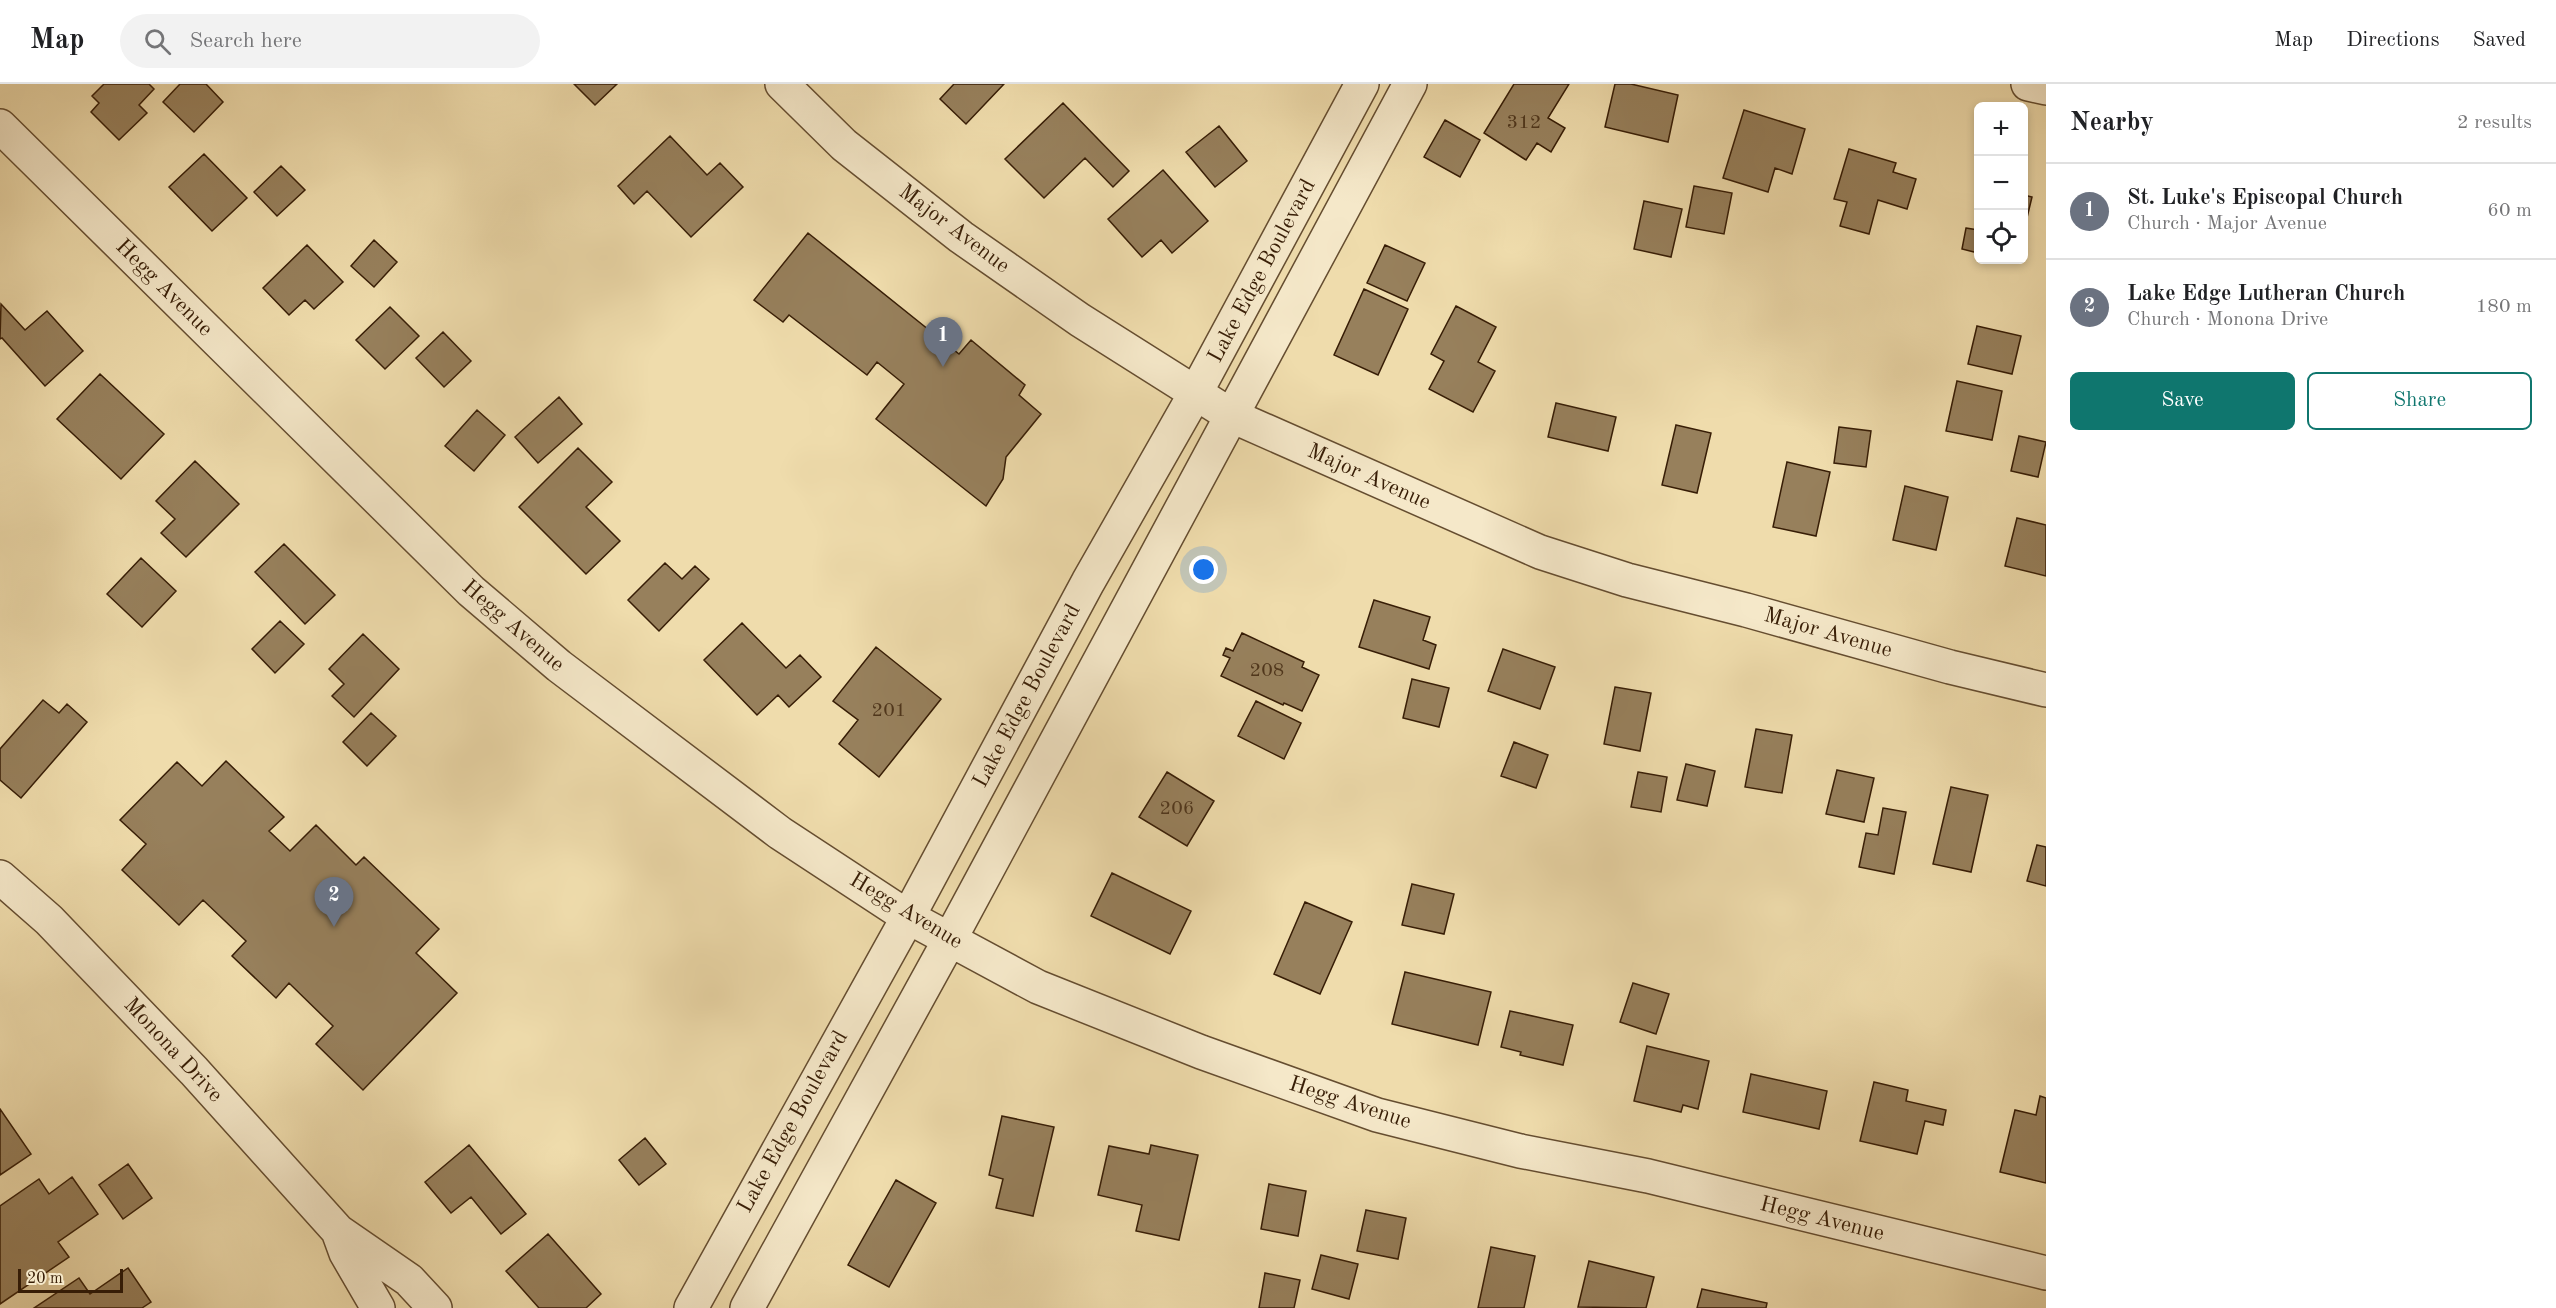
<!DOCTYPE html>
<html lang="en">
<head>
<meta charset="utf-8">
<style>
	:root { --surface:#fff; --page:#f2f2f2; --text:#202124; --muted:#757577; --line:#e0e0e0; --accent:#0f766e }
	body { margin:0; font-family:"Old Standard TT",serif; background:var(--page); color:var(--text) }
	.controls { position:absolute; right:18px; top:18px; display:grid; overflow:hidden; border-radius:9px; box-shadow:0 3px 9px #0003 }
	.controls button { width:54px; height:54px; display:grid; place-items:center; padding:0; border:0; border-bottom:2px solid var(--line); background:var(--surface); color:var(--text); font:30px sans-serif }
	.scale { position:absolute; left:18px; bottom:15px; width:105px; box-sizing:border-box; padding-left:6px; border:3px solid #371d06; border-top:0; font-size:16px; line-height:21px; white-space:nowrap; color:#371d06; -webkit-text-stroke:4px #f5e8c9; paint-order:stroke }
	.you { position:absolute; left:1204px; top:486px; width:21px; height:21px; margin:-15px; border:4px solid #fff; border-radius:50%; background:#1a73e8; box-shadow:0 0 0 9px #1a73e833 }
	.badge { display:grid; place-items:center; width:39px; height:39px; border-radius:50%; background:var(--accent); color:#fff; font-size:20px; font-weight:700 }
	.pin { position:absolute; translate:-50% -50px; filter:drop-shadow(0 2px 3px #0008) }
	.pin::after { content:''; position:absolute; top:32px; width:21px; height:18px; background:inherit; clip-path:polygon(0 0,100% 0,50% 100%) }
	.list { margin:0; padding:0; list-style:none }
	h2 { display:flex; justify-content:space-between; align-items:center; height:78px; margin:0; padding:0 24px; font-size:26px }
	h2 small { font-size:20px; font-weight:400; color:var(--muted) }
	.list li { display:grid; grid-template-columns:39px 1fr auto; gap:18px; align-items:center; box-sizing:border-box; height:96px; padding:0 24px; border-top:2px solid var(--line) }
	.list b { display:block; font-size:22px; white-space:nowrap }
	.list p { margin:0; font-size:20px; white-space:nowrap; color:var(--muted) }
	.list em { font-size:20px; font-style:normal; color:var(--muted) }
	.actions { display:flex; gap:12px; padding:18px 24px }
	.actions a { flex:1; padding:14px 0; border:2px solid var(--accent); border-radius:9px; text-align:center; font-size:21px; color:var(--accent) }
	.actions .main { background:var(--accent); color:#fff }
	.icon { flex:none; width:33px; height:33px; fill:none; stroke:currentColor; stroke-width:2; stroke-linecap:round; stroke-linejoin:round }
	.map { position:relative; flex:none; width:2046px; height:1224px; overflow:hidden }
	header { display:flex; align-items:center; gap:36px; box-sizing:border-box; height:84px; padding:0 30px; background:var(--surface); border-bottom:2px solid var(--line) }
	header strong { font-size:28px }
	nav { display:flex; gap:33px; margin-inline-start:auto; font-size:21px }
	.search { width:420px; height:54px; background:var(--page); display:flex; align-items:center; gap:15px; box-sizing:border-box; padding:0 21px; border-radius:33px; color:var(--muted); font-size:22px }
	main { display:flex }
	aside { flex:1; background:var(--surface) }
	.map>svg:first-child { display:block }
</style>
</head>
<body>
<header>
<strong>Map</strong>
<div class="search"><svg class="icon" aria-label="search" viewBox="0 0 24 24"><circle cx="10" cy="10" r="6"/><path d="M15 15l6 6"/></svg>Search here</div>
<nav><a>Map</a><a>Directions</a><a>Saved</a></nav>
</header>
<main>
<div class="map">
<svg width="2046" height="1224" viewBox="0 0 2046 1224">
	<rect width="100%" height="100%" fill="#efdcac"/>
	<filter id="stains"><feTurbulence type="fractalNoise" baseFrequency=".00333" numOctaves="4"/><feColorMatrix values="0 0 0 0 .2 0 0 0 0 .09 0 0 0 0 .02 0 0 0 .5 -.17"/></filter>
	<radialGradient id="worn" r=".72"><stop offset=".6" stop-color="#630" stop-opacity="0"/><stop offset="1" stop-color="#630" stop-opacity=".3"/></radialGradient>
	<path fill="#97805c" stroke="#371d06" stroke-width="1.5" d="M104,0H149L154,5L139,21L147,29L119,56L91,28L99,19L92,12Z
		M180,0H206L223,18L194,48L163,18Z
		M574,0H617L595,21Z
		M954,0H1004L966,40L940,15Z
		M1514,0H1569L1548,34L1565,44L1551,68L1537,59L1526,76L1484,49Z
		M1615,0H1631L1678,11L1668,58L1605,43Z
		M1063,19L1129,87L1113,103L1085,74L1044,114L1005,75Z
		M1744,26L1805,45L1792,90L1775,84L1768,108L1723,94Z
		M1445,36L1480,56L1460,93L1424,73Z
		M1219,42L1247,77L1215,103L1186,68Z
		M670,52L707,91L720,79L743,103L691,153L647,107L634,120L618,102Z
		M1849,65L1896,79L1893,88L1916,95L1907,125L1878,116L1869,150L1840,142L1847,118L1834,115Z
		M204,70L247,114L212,147L169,103Z
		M281,82L305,106L277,132L254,108Z
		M1163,86L1208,137L1172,169L1161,156L1142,173L1108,135Z
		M1694,102L1732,109L1724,150L1686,143Z
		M2024,111L2032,113L2024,146Z
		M1644,117L1682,125L1671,173L1634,165Z
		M1966,144L1978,146V169L1962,165Z
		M808,149L959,270L971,256L1025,301L1019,311L1041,330L1006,373L1003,395L986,422L876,335L904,300L877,278L867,291L789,231L783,238L754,216Z
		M374,156L397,178L374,203L351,182Z
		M307,161L343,198L314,225L305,216L289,231L263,204Z
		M1385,161L1425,179L1407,217L1367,199Z
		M1364,205L1408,225L1378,291L1334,271Z
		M1,220L25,246L47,227L83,267L45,302L2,254L0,255Z
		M1456,222L1496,243L1478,278L1495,287L1473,328L1429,305L1444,277L1431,270Z
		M390,223L419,252L385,285L356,256Z
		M1977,242L2021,252L2012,290L1968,280Z
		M443,248L471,277L444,303L416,274Z
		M100,290L164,350L121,395L57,335Z
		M1957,297L2002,307L1992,356L1946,347Z
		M559,313L582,340L538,379L515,353Z
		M1556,319L1616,333L1608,367L1548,353Z
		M477,326L505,351L474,387L445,362Z
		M1676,341L1711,349L1697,409L1662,401Z
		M1839,343L1871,347L1866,383L1834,379Z
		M2019,352L2046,358L2038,393L2011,387Z
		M578,364L612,398L586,423L620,457L586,490L519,423Z
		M195,377L239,420L186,473L161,449L175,435L156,417Z
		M1787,378L1830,388L1816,452L1773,443Z
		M1905,402L1948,413L1936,466L1893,456Z
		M2017,434L2046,441V492L2005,482Z
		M284,460L335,511L305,540L255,488Z
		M141,474L176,507L142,543L107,510Z
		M665,479L682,495L695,482L709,495L659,547L628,516Z
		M1374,516L1430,533L1423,556L1436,561L1429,585L1359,563Z
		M280,537L304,560L275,589L252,565Z
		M742,539L786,584L800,571L821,593L789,623L778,611L757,631L704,576Z
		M1242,549L1304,578L1302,583L1319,591L1302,627L1284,619L1283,621L1221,592L1230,574L1223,571L1226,564L1233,567Z
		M363,550L399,585L354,633L332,612L344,600L329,585Z
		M876,563L941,615L879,693L839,660L858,636L833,617Z
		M1503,565L1555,583L1540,625L1488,607Z
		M1412,595L1449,604L1439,643L1403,634Z
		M1615,603L1651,609L1640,667L1604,660Z
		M43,616L59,629L67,620L87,638L21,714L0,696V665Z
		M1256,617L1301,639L1284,675L1238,652Z
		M371,629L396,652L367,682L343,658Z
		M1756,645L1792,651L1782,709L1745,703Z
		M1514,658L1548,671L1536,704L1501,692Z
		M226,677L284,733L269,747L290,767L316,741L356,781L364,773L439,845L416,869L457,909L363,1006L316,960L333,942L289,899L276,914L232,872L246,857L203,816L179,841L122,786L146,760L120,736L177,678L202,702Z
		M1686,680L1715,687L1707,722L1677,716Z
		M1837,686L1874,694L1864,738L1826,730Z
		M1167,688L1214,717L1187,762L1139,733Z
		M1638,688L1667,693L1661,728L1631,723Z
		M1951,703L1988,711L1971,788L1933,780Z
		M1883,724L1906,728L1894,790L1859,783L1866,749L1878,751Z
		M2037,761L2046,763V802L2027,797Z
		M1112,789L1191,827L1170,870L1091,832Z
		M1412,800L1454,810L1444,850L1402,841Z
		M1305,818L1352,838L1320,910L1274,890Z
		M1405,888L1491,908L1478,961L1392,940Z
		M1633,899L1669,910L1656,950L1620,938Z
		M1510,927L1573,941L1563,981L1520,971L1521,968L1501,963Z
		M1647,962L1709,977L1698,1025L1683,1021L1681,1028L1634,1017Z
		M1751,990L1827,1007L1819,1045L1743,1028Z
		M1874,998L1908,1006L1906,1017L1946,1026L1943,1041L1925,1037L1917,1070L1860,1057Z
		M2040,1012L2046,1014V1099L2000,1088L2015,1026L2036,1031Z
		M0,1025L31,1070L0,1091Z
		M1002,1032L1054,1043L1033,1132L996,1124L1003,1095L989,1091Z
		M645,1054L666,1080L639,1101L619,1076Z
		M469,1061L526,1130L501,1150L471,1113L451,1129L425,1098Z
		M1151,1061L1198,1071L1179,1156L1136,1147L1142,1121L1098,1111L1109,1062L1149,1070Z
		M128,1080L152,1114L123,1135L99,1101Z
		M72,1093L98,1130L58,1158L69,1173L0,1220V1122L39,1095L49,1110Z
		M896,1096L936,1119L889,1203L848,1181Z
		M1269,1100L1306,1107L1298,1152L1261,1145Z
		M1366,1126L1406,1134L1398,1175L1357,1167Z
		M548,1150L601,1210L586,1224H539L506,1187Z
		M1491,1163L1535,1172L1524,1224H1478Z
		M1321,1171L1358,1180L1349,1215L1312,1205Z
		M1589,1177L1654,1193L1646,1224L1578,1223Z
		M128,1184L151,1218L142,1224H34L79,1194L90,1210Z
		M1265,1189L1300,1196L1294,1224H1259Z
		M1702,1205L1767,1219L1766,1224H1697Z"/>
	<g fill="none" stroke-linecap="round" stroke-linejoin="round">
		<g stroke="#654d30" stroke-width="36">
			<path id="minor" d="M782,0L844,61L961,153L1080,236L1232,332L1540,468L1627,496L1746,526L1950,583L2046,606
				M2028,0L2046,4
				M0,42L471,507L559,582L780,749L908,833L1038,903L1201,968L1377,1031L1520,1067L1648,1092L2046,1189
				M0,793L49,836L194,987L338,1147L409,1196L435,1224
				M338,1147L346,1169L378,1224
				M691,1224L908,833L1088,498L1195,310L1362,0
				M747,1224L950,855L1410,0"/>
		</g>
		<use href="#minor" stroke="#f5e8c9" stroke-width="33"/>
	</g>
	<g text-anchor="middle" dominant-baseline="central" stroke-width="4.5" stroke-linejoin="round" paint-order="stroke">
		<g font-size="20" fill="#4f361c">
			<text x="1524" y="39">312</text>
			<text x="1267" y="587">208</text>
			<text x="889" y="627">201</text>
			<text x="1177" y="725">206</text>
		</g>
		<g font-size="22" fill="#371d06" stroke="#f5e8c9">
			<text transform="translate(954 145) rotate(37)">Major Avenue</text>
			<text transform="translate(1262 187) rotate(-62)">Lake Edge Boulevard</text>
			<text transform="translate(164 204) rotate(45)">Hegg Avenue</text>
			<text transform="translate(1369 393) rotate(24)">Major Avenue</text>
			<text transform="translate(513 542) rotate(41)">Hegg Avenue</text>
			<text transform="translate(1828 549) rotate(16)">Major Avenue</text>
			<text transform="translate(1027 612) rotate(-62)">Lake Edge Boulevard</text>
			<text transform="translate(906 827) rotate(31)">Hegg Avenue</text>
			<text transform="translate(173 966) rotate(47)">Monona Drive</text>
			<text transform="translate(1350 1019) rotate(18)">Hegg Avenue</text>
			<text transform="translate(793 1038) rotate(-61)">Lake Edge Boulevard</text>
			<text transform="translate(1822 1135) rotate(14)">Hegg Avenue</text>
		</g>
	</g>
	<rect width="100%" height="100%" filter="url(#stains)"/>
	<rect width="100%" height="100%" fill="url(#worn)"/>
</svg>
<div class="controls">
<button>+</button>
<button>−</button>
<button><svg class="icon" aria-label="locate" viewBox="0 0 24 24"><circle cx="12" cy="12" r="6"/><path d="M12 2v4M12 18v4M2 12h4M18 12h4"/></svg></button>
</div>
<div class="scale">20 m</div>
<div class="you"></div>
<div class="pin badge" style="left:943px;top:283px;background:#6b7280">1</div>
<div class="pin badge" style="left:334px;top:843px;background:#6b7280">2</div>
</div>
<aside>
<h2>Nearby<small>2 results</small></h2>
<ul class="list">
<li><span class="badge" style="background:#6b7280">1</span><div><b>St. Luke's Episcopal Church</b><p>Church · Major Avenue</p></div><em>60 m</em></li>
<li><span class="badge" style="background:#6b7280">2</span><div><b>Lake Edge Lutheran Church</b><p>Church · Monona Drive</p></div><em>180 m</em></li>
</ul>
<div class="actions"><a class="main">Save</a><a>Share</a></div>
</aside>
</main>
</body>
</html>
